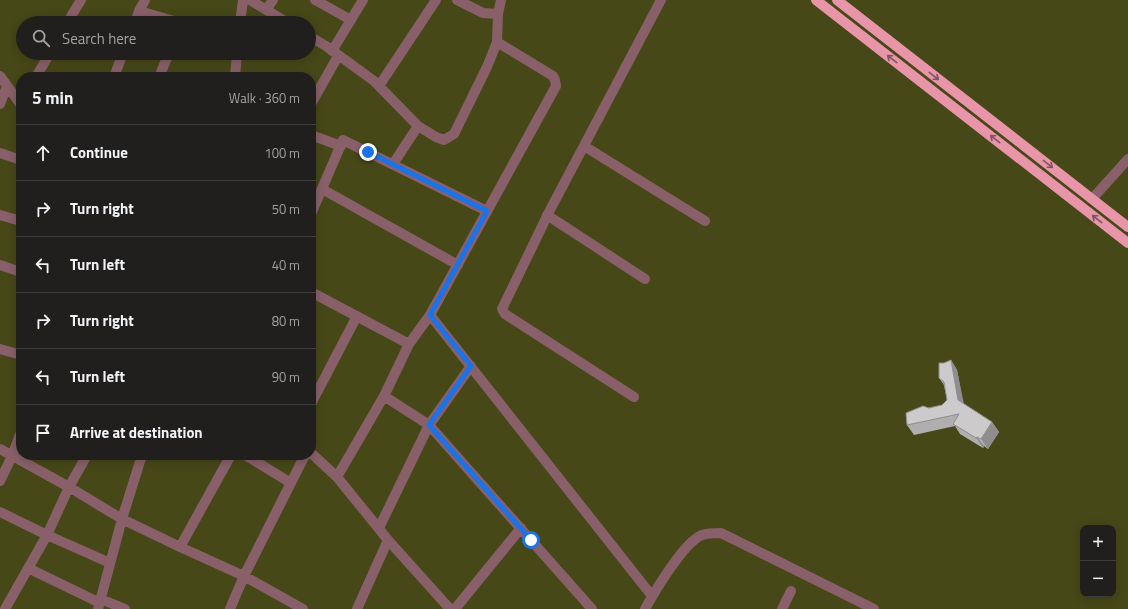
<!DOCTYPE html>
<html lang="en">
<head>
<meta charset="utf-8">
<style>
	:root { --surface:#201f1d; --page:#282726; --text:#f1f3f6; --muted:#a2a2a4; --line:#3d3d3b }
	body { margin:0; font-family:"Titillium Web",sans-serif; background:var(--page); color:var(--text) }
	.controls { position:absolute; right:12px; bottom:12px; display:grid; overflow:hidden; border-radius:8px; box-shadow:0 2px 10px #0003 }
	.controls button { width:36px; height:36px; display:grid; place-items:center; padding:0; border:0; border-bottom:1px solid var(--line); background:var(--surface); color:var(--text); font:20px sans-serif }
	.stop { position:absolute; width:12px; height:12px; margin:-9px; border:3px solid #1a73e8; border-radius:50%; background:#fff }
	.stop.end { background:#1a73e8; border-color:#fff; box-shadow:0 1px 4px #0008 }
	.list { margin:0; padding:0; list-style:none }
	h2 { display:flex; justify-content:space-between; align-items:center; height:52px; margin:0; padding:0 16px; font-size:17px }
	h2 small { font-size:13px; font-weight:400; color:var(--muted) }
	.list li { display:grid; grid-template-columns:26px 1fr auto; gap:12px; align-items:center; box-sizing:border-box; height:56px; padding:0 16px; border-top:1px solid var(--line) }
	.list b { display:block; font-size:15px; white-space:nowrap }
	.list em { font-size:13px; font-style:normal; color:var(--muted) }
	.icon { flex:none; width:22px; height:22px; fill:none; stroke:currentColor; stroke-width:2; stroke-linecap:round; stroke-linejoin:round }
	.map { position:relative; flex:none; width:1128px; height:609px; overflow:hidden }
	.search { position:absolute; background:var(--surface); box-shadow:0 2px 10px #0003; left:16px; top:16px; width:300px; height:44px; display:flex; align-items:center; gap:10px; box-sizing:border-box; padding:0 14px; border-radius:22px; color:var(--muted); font-size:15px }
	.panel { position:absolute; background:var(--surface); box-shadow:0 2px 10px #0003; left:16px; top:72px; width:300px; height:388px; border-radius:16px }
	.map>svg:first-child { display:block }
</style>
</head>
<body>
<div class="map">
<svg width="1128" height="609" viewBox="0 0 1128 609">
	<rect width="100%" height="100%" fill="#2b2927"/>
	<path fill="#474818" fill-rule="evenodd" d="M0,0H1128V609H0ZM23,23H309V53H23ZM21,77H311V455H21ZM1083,528H1113V594H1083Z"/>
	<g fill="none" stroke-linecap="round" stroke-linejoin="round">
		<path stroke="#89606a" stroke-width="10" d="M250,0L288,23
			M315,0L351,20
			M457,0L483,13L498,14
			M266,10L273,0
			M139,11L181,23
			M67,23L81,0
			M135,23L139,11L145,0
			M240,23L243,0
			M309,36L326,46L374,81L418,126L436,137L444,140L454,134L487,67L497,42L498,14L501,0
			M497,42L553,76L555,80L556,86L430,315L652,596
			M332,51L363,0
			M0,76L21,105
			M36,77L50,53
			M114,77L123,53
			M159,77L169,53
			M235,77L237,53
			M379,86L436,0
			M0,104L7,86
			M311,104L338,56
			M311,135L341,146
			M584,146L705,221
			M0,153L21,160
			M393,164L418,126
			M322,189L458,265
			M1092,199L1128,159
			M311,214L343,140L487,211
			M0,215L21,221
			M547,215L645,279
			M0,265L21,272
			M311,292L409,344
			M0,349L21,355
			M471,366L429,425L592,609
			M634,397L505,314L502,309L550,210L661,0
			M311,404L357,316
			M0,449L69,487L122,519L180,547L244,576L303,609
			M311,453L337,477L388,540L450,609
			M245,455L291,483
			M337,477L384,396L409,344L430,315
			M0,481L12,456L21,432
			M0,512L47,535L110,563
			M379,528L429,425L384,396
			M180,547L231,455
			M28,568L100,603
			M101,599L125,609
			M5,609L47,535L69,487L87,455
			M98,609L122,519L142,455
			M230,609L244,576L305,455
			M357,609L388,540
			M455,609L521,528
			M645,609C655,591 684,542 702,535C708,533 715,533 721,533L874,609
			M782,609L791,591"/>
		<path stroke="#e895aa" stroke-width="10" d="M816,0L1128,243
			M837,0L1128,227"/>
	</g>
	<path fill="#b0aeaf" d="M951,360L957,370L963,403L992,422L999,432L988,449L984,446L983,448L960,434L955,426L914,435L907,425L929,408L942,405L947,400L944,385L939,378L944,363Z"/>
	<path fill="#908d8e" d="M951,360L957,370L965,409L958,400Z
		M992,422L999,432L988,449L981,439Z
		M977,437L984,446L983,448L976,438Z"/>
	<path fill="#cdcacb" stroke="#908d8e" d="M951,360L958,400L992,422L981,439L977,437L976,438L953,424L959,414L907,425L906,413L923,406L929,408L942,405L947,400L944,382L939,378V363H944Z"/>
	<defs><path id="oneway-shaft" d="M-6 0H5M1.5-3L5.5 0L1.5 3" fill="none" stroke-width="1.6" stroke-linecap="round" stroke-linejoin="round"/></defs>
	<g stroke="#7e545e">
		<use href="#oneway-shaft" transform="translate(892 59) rotate(-142)"/>
		<use href="#oneway-shaft" transform="translate(934 76) rotate(38)"/>
		<use href="#oneway-shaft" transform="translate(995 139) rotate(-142)"/>
		<use href="#oneway-shaft" transform="translate(1048 164) rotate(38)"/>
		<use href="#oneway-shaft" transform="translate(1097 219) rotate(-142)"/>
	</g>
	<g fill="none" stroke-linecap="round" stroke-linejoin="round">
		<path stroke="#1a73e8" stroke-width="5" d="M368,152L487,211L430,315L471,366L429,425L531,540"/>
	</g>
</svg>
<div class="controls">
<button>+</button>
<button>−</button>
</div>
<div class="stop" style="left:531px;top:540px"></div>
<div class="stop end" style="left:368px;top:152px"></div>
<div class="search"><svg class="icon" aria-label="search" viewBox="0 0 24 24"><circle cx="10" cy="10" r="6"/><path d="M15 15l6 6"/></svg>Search here</div>
<section class="panel">
<h2>5 min<small>Walk · 360 m</small></h2>
<ul class="list">
<li><svg class="icon" aria-label="ahead" viewBox="0 0 24 24"><path d="M12 20V5M6 11l6-6 6 6"/></svg><div><b>Continue</b></div><em>100 m</em></li>
<li><svg class="icon" aria-label="right" viewBox="0 0 24 24"><path d="M7 20v-9h11M14 6l5 5-5 5"/></svg><div><b>Turn right</b></div><em>50 m</em></li>
<li><svg class="icon" aria-label="left" viewBox="0 0 24 24"><path d="M17 20v-9H6M10 6l-5 5 5 5"/></svg><div><b>Turn left</b></div><em>40 m</em></li>
<li><svg class="icon" aria-label="right" viewBox="0 0 24 24"><path d="M7 20v-9h11M14 6l5 5-5 5"/></svg><div><b>Turn right</b></div><em>80 m</em></li>
<li><svg class="icon" aria-label="left" viewBox="0 0 24 24"><path d="M17 20v-9H6M10 6l-5 5 5 5"/></svg><div><b>Turn left</b></div><em>90 m</em></li>
<li><svg class="icon" aria-label="arrive" viewBox="0 0 24 24"><path d="M6 21V4h12l-3 4 3 4H6"/></svg><div><b>Arrive at destination</b></div></li>
</ul>
</section>
</div>
</body>
</html>
